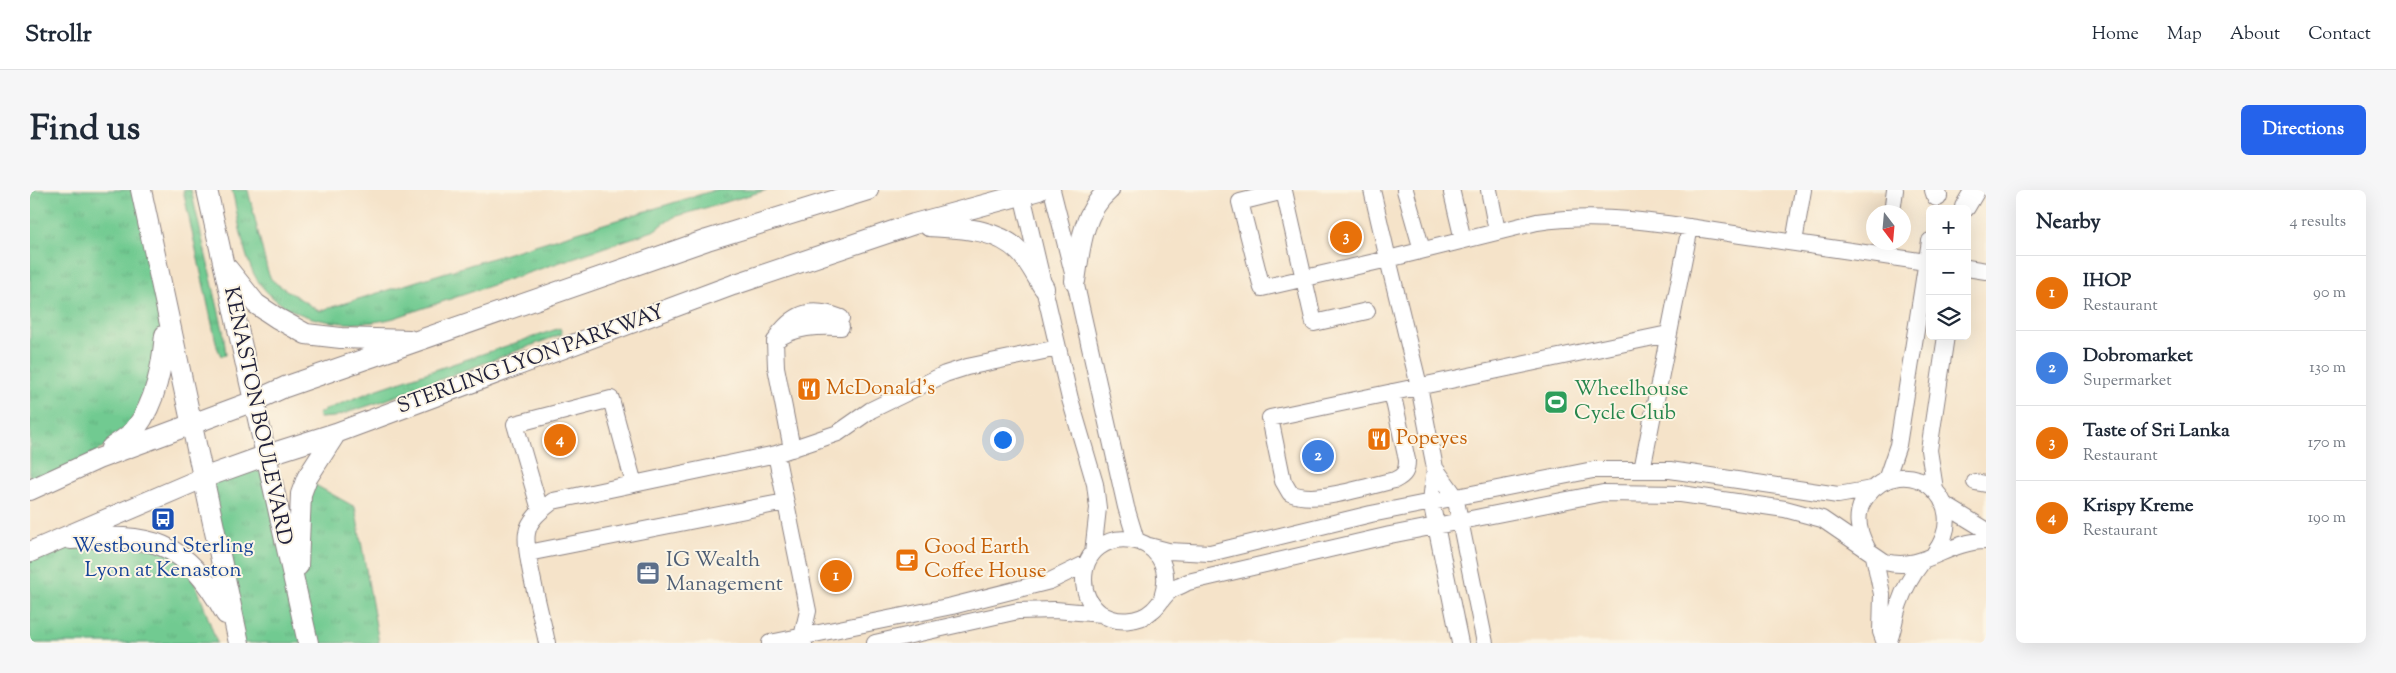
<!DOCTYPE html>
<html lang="en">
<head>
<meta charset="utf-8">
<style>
	:root { --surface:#fff; --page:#f6f6f7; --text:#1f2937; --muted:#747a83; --line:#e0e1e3; --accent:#2563eb }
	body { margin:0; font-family:"Sorts Mill Goudy",serif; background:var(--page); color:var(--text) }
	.controls { position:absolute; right:15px; top:15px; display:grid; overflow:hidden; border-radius:8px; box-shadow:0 5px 20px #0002 }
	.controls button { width:45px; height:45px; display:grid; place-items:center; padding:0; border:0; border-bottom:1px solid var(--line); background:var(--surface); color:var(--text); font:25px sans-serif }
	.compass { position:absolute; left:1836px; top:15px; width:45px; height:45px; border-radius:50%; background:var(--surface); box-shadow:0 5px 20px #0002; rotate:164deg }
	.you { position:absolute; left:972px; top:249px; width:18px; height:18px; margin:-12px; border:4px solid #fff; border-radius:50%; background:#1a73e8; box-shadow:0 0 0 8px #1a73e833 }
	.badge { display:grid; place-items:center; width:32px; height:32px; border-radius:50%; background:var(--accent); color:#fff; font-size:16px; font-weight:700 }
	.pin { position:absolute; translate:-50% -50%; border:2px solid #fff; box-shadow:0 1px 5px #0006 }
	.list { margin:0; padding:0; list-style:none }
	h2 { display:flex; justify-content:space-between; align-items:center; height:65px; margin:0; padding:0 20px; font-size:21px }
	h2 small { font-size:16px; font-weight:400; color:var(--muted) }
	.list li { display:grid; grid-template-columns:32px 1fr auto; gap:15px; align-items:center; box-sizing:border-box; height:75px; padding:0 20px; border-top:1px solid var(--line) }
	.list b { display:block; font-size:19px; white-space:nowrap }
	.list p { margin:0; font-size:16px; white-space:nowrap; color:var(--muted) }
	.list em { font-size:16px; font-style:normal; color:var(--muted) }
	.icon { flex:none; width:28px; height:28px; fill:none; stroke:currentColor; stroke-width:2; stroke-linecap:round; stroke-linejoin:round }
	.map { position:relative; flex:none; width:1956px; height:453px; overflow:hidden; border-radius:8px }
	header { display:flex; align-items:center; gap:30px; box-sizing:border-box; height:70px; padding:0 25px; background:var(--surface); border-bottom:1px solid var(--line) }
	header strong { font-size:24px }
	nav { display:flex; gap:28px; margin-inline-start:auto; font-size:18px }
	.intro { display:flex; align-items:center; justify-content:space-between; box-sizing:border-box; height:120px; padding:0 30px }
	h1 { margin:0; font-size:35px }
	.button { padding:12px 22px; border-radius:8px; background:var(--accent); color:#fff; font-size:18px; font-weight:700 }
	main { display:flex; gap:30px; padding:0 30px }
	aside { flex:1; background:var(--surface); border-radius:8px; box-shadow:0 5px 20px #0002 }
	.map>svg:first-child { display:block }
</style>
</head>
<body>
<header>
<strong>Strollr</strong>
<nav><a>Home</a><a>Map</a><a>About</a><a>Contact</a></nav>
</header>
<div class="intro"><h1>Find us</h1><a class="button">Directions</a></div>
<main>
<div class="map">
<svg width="1956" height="453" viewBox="0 0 1956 453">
	<defs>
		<pattern id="grass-tufts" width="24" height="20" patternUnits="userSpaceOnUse" patternTransform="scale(1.25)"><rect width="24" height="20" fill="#71ca91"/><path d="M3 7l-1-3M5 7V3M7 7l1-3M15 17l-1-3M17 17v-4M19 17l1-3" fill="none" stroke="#62ad7e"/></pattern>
	</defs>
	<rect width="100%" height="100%" fill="#fcf5e5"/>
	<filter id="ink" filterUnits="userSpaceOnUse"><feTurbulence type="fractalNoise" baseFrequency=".02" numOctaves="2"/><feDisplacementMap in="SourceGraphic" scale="10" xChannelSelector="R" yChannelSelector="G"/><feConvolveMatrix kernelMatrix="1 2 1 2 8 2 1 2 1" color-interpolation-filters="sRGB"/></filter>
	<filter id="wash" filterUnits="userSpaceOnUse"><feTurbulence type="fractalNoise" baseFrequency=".0096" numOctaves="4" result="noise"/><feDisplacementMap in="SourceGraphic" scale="20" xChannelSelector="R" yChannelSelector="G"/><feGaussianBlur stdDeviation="1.12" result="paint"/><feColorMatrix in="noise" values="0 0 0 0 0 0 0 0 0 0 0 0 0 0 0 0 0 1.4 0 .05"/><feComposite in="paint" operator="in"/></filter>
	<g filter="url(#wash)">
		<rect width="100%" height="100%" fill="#f5e3c9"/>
		<path fill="url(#grass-tufts)" stroke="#4a7666" d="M0,0H105L136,125L106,239L0,300Z
			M153,0H161L193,140L196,165L191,166L187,157Z
			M202,0H218L237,79L241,89L247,94L289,121L685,0H737L644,27L623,41L364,128C315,141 244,132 221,78C211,54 208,25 202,0Z
			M530,138L532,144L353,211L304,227L290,228L288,224L295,220L345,200Z
			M237,265L266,403L271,287L325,317L349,453H209L173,288Z
			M26,350L142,360L167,397L187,453H0V362Z"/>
	</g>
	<g filter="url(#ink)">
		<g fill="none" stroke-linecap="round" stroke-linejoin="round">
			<g stroke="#8c8282" stroke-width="18">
				<path id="minor" d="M991,0L1040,209L1065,294L1068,318L1063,363
					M1022,0L1045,91L1096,317L1106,350
					M1375,0L1392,60
					M1459,0L1467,41
					M1422,3L1433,50
					M1862,22L1865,0
					M1764,52L1773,0
					M1937,78L1956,81
					M1337,121L1284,133L1254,1L1210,12L1232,98L1358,69L1342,0
					M748,145C766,121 783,117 811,128
					M1362,202L1377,270C1377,281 1375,285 1365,290C1337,296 1285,315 1260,303L1253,291L1240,228L1638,144
					M762,259L746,177L745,151C763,136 788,136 811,137
					M746,264L778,421L772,447L774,453
					M1405,278L1425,306L1455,453
					M1612,280L1660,37
					M1856,290L1868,255L1900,51
					M1945,292L1956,294
					M1905,299L1899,260L1916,146
					M1915,315L1956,340
					M510,320L485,234L581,209L604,294
					M1119,356L1138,361L1180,363L1341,324L1563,280H1640L1808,305L1842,299
					M1837,358C1828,342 1824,323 1836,307C1874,257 1946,309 1904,364
					M498,363L755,312
					M1844,366L1852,404L1851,442L1855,453
					M1132,408C1154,339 1054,328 1054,390C1054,403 1060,415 1070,423C1085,434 1109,433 1123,420C1130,414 1133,406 1141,400C1147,397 1153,395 1158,392L1360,345L1573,303L1651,304L1755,319L1792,329L1855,372C1894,382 1916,351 1956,351
					M517,453C513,431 493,361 497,343C499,329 513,319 523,311L746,264L808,243L841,220L915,184L937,177L1028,158
					M740,453L922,416L1020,391L1057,373
					M845,453L988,421L1025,420L1072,424
					M1430,453L1401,311L1405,278L1389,196L1358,69L1507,32C1572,22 1640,34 1704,44C1768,53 1832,63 1896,72
					M1858,453C1864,440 1864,427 1869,414C1874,399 1882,385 1892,372"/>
			</g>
			<g stroke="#8c8282" stroke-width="22">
				<path id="major" d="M111,0L209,453
					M177,0L278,453
					M1905,0L1907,6
					M1935,17L1945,0
					M899,36C930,38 967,38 990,62C1000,72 1006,86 1014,98
					M198,79L226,114L247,128L276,144L311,148L379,150
					M1045,91C1050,58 1052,23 1079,0
					M81,258C89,252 100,246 106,238C126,212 132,176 135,145
					M0,300L68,269L224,211L255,197L677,50L838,0
					M41,349C122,344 153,348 196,424
					M0,362L173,288L237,265L306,243L703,95L884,34L1009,0
					M268,376L271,304L277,288L306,243"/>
			</g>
			<use href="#minor" stroke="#fff" stroke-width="16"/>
			<use href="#major" stroke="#fff" stroke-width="20"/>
		</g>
	</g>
	<defs>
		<g id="restaurant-square" transform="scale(1.25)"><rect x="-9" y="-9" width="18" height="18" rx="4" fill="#e8710a" stroke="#fcf5e5"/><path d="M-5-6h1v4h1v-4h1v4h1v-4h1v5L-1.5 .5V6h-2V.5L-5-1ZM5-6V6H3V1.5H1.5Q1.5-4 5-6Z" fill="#fff"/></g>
		<g id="stadium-square" transform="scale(1.25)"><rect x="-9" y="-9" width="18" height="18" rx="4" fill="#2e9e5b" stroke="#fcf5e5"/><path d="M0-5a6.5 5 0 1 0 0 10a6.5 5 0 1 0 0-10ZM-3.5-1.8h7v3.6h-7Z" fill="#fff"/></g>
		<g id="bus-square" transform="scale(1.25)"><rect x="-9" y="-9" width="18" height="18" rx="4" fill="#1a4fb4" stroke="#fcf5e5"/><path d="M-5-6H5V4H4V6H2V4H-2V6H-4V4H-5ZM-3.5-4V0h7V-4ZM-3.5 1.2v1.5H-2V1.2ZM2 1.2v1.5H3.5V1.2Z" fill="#fff"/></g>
		<g id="cafe-square" transform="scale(1.25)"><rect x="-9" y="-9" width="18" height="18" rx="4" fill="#e8710a" stroke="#fcf5e5"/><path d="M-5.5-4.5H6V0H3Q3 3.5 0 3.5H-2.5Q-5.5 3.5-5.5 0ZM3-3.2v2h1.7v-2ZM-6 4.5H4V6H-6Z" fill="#fff"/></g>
		<g id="office-square" transform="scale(1.25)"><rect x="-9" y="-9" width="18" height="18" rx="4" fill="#5c6f8a" stroke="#fcf5e5"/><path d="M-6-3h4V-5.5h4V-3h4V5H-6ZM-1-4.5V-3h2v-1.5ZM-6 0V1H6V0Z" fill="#fff"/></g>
	</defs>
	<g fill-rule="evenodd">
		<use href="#restaurant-square" x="779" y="199"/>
		<use href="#stadium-square" x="1526" y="212"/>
		<use href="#restaurant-square" x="1349" y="249"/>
		<use href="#bus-square" x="133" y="329"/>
		<use href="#cafe-square" x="877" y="370"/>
		<use href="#office-square" x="618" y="383"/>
	</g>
	<g text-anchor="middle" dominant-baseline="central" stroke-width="4" stroke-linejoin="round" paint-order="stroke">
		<g font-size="21" fill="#22223b" stroke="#fcf5e5">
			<text transform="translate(501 170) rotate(-20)">STERLING LYON PARKWAY</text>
			<text transform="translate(227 226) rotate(78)">KENASTON BOULEVARD</text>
		</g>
		<g font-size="21" fill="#c56008" stroke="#fcf5e5" text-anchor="start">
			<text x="796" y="199">McDonald's</text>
			<text x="1366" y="249">Popeyes</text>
			<text x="894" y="358">Good Earth<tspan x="894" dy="24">Coffee House</tspan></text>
		</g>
		<g font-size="21" fill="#27864d" stroke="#fcf5e5" text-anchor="start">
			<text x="1544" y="200">Wheelhouse<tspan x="1544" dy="24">Cycle Club</tspan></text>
		</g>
		<g font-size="21" fill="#164399" stroke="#fcf5e5">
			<text x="133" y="357">Westbound Sterling<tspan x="133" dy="24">Lyon at Kenaston</tspan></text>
		</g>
		<g font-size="21" fill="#4e5e75" stroke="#fcf5e5" text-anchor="start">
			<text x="636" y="371">IG Wealth<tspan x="636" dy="24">Management</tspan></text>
		</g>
	</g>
</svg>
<div class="controls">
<button>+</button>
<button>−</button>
<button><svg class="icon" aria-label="layers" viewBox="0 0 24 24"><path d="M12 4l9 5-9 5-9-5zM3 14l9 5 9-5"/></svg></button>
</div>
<svg class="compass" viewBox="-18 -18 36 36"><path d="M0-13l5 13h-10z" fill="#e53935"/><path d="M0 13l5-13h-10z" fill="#747a83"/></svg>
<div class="you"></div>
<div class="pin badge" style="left:806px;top:386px;background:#e8710a">1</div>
<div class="pin badge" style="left:1288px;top:266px;background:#3f7fe0">2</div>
<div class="pin badge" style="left:1316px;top:47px;background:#e8710a">3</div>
<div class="pin badge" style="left:530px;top:250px;background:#e8710a">4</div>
</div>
<aside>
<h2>Nearby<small>4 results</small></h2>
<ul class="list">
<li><span class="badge" style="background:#e8710a">1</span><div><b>IHOP</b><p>Restaurant</p></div><em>90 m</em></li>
<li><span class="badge" style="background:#3f7fe0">2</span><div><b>Dobromarket</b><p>Supermarket</p></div><em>130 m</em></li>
<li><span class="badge" style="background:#e8710a">3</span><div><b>Taste of Sri Lanka</b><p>Restaurant</p></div><em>170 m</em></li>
<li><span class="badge" style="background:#e8710a">4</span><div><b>Krispy Kreme</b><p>Restaurant</p></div><em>190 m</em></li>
</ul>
</aside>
</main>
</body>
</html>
